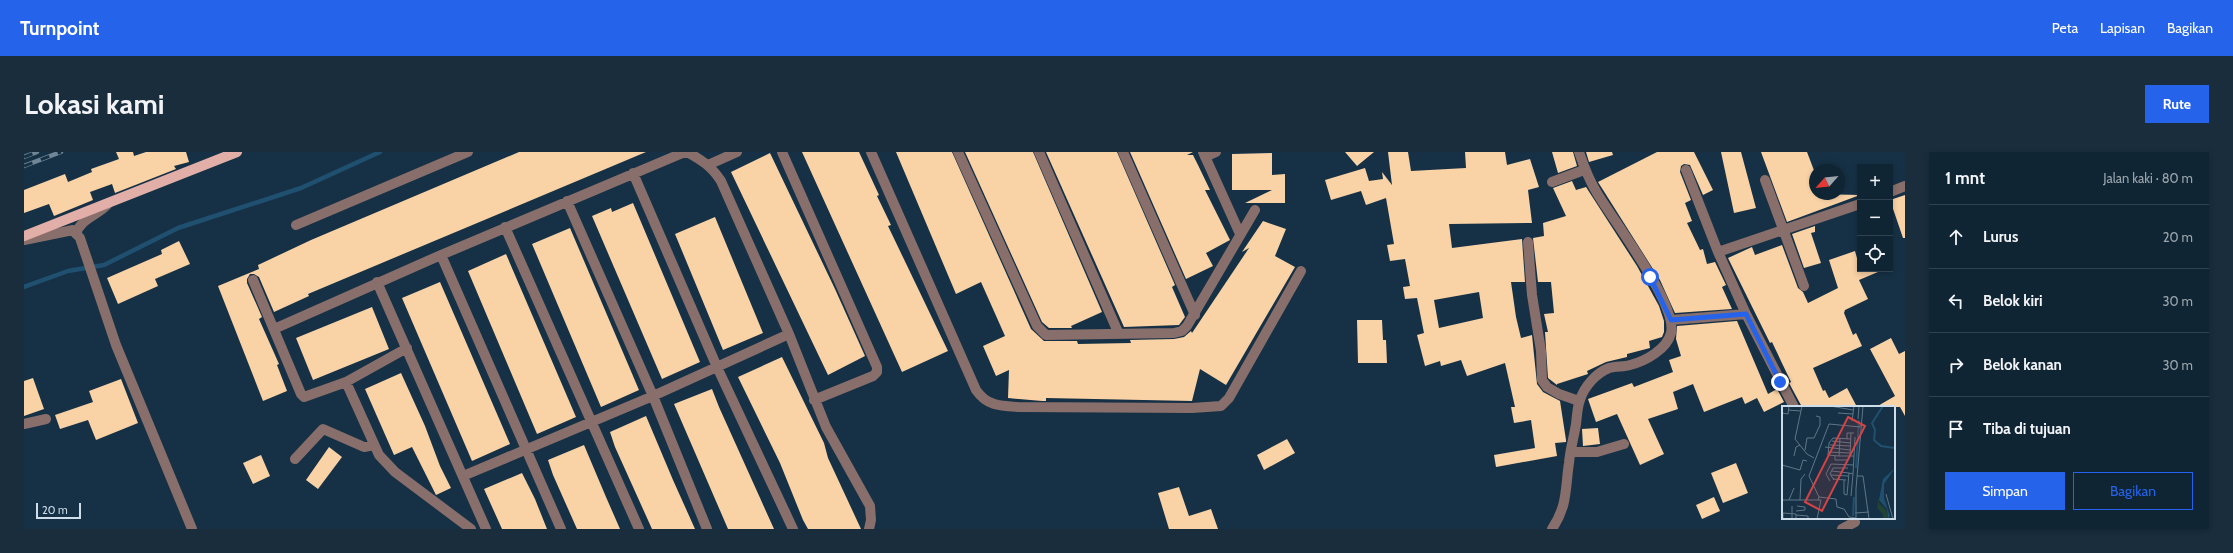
<!DOCTYPE html>
<html lang="id">
<head>
<meta charset="utf-8">
<style>
	:root { --surface:#102534; --page:#192d3c; --text:#f1f3f6; --muted:#9ca5ac; --line:#30424f; --accent:#2563eb }
	body { margin:0; font-family:Cabin,sans-serif; background:var(--page); color:var(--text) }
	.controls { position:absolute; right:12px; top:12px; display:grid; overflow:hidden; border-radius:0px; box-shadow:0 2px 6px #0003 }
	.controls button { width:36px; height:36px; display:grid; place-items:center; padding:0; border:0; border-bottom:1px solid var(--line); background:var(--surface); color:var(--text); font:20px sans-serif }
	.compass { position:absolute; left:1785px; top:12px; width:36px; height:36px; border-radius:50%; background:var(--surface); box-shadow:0 2px 6px #0003; rotate:243deg }
	.scale { position:absolute; left:12px; bottom:10px; width:45px; box-sizing:border-box; padding-left:4px; border:2px solid #cdddea; border-top:0; font-size:11px; line-height:14px; white-space:nowrap; color:#cdddea; -webkit-text-stroke:3px #163145; paint-order:stroke }
	.stop { position:absolute; width:12px; height:12px; margin:-9px; border:3px solid #2563eb; border-radius:50%; background:#fff }
	.stop.end { background:#2563eb; border-color:#fff; box-shadow:0 1px 4px #0008 }
	.list { margin:0; padding:0; list-style:none }
	h2 { display:flex; justify-content:space-between; align-items:center; height:52px; margin:0; padding:0 16px; font-size:17px }
	h2 small { font-size:13px; font-weight:400; color:var(--muted) }
	.list li { display:grid; grid-template-columns:26px 1fr auto; gap:12px; align-items:center; box-sizing:border-box; height:64px; padding:0 16px; border-top:1px solid var(--line) }
	.list b { display:block; font-size:15px; white-space:nowrap }
	.list em { font-size:13px; font-style:normal; color:var(--muted) }
	.actions { display:flex; gap:8px; padding:12px 16px }
	.actions a { flex:1; padding:9px 0; border:1px solid var(--accent); border-radius:0px; text-align:center; font-size:14px; color:var(--accent) }
	.actions .main { background:var(--accent); color:#fff }
	.icon { flex:none; width:22px; height:22px; fill:none; stroke:currentColor; stroke-width:2; stroke-linecap:round; stroke-linejoin:round }
	.map { position:relative; flex:none; width:1881px; height:377px; overflow:hidden; border-radius:0px }
	header { display:flex; align-items:center; gap:24px; box-sizing:border-box; height:56px; padding:0 20px; background:var(--accent); color:#fff }
	header strong { font-size:19px }
	nav { display:flex; gap:22px; margin-inline-start:auto; font-size:14px }
	.intro { display:flex; align-items:center; justify-content:space-between; box-sizing:border-box; height:96px; padding:0 24px }
	h1 { margin:0; font-size:28px }
	.button { padding:10px 18px; border-radius:0px; background:var(--accent); color:#fff; font-size:14px; font-weight:700 }
	main { display:flex; gap:24px; padding:0 24px }
	aside { flex:1; background:var(--surface); border-radius:0px; box-shadow:0 2px 6px #0003 }
	.map>svg:first-child { display:block }
</style>
</head>
<body>
<header>
<strong>Turnpoint</strong>
<nav><a>Peta</a><a>Lapisan</a><a>Bagikan</a></nav>
</header>
<div class="intro"><h1>Lokasi kami</h1><a class="button">Rute</a></div>
<main>
<div class="map">
<svg width="1881" height="377" viewBox="0 0 1881 377">
	<rect width="100%" height="100%" fill="#163145"/>
	<g fill="none" stroke-linecap="round" stroke-linejoin="round">
		<path stroke="#20506f" stroke-width="4.5" d="M0,135L44,119L80,113L154,76L277,36L356,0"/>
	</g>
	<path fill="#f9d2a6" fill-rule="evenodd" d="M92,0H109L110,4L122,0H162L165,10L150,14L152,17L91,41L88,32L66,40L69,48L30,64L25,52L0,61V38L41,22L44,30L68,20L67,17L95,7Z
		M495,0H622L284,142L285,144L250,160L235,125L230,122H226L223,127V131L238,165L235,167L255,212L253,213L263,239L239,249L194,134L235,117L234,113L287,88Z
		M778,0H835L855,43L853,44L867,73L864,74L924,199L878,220Z
		M872,0H928L1007,177L1020,189H1053L1054,192L1107,191L1106,188L1150,187L1160,185L1167,179L1168,181L1225,96L1218,100L1239,69L1262,77L1251,104L1271,115L1202,233L1176,217L1168,249L1022,246V249H1018L984,246L985,218L972,224L959,194L981,184L957,130L932,142Z
		M941,0H1009L1078,160L1047,174L1048,176H1025L1018,170Z
		M1022,0H1093L1151,133L1148,135L1161,165L1155,173L1100,175Z
		M1106,0H1169L1163,3H1169L1174,13L1186,38H1181L1206,88L1182,101L1189,114L1162,127Z
		M1321,0H1350L1333,14Z
		M1364,0H1384L1387,19L1442,16L1441,0H1481L1483,13L1506,7L1515,35L1504,38L1508,71L1425,72L1428,96L1498,87L1501,130H1487L1492,165L1497,186L1508,183L1513,232L1519,240L1536,249L1542,288V290L1531,291L1533,304L1472,315L1470,303L1511,296L1507,268L1490,271L1487,255H1491L1481,211L1443,224L1437,208L1417,214L1416,209L1401,214L1393,183L1400,181L1393,146L1381,147L1379,135L1386,134L1381,107L1366,109L1363,93L1370,92L1362,46L1342,53L1337,39L1307,48L1301,28L1341,16L1345,29L1359,27L1358,20L1368,33ZM1455,140L1459,166L1415,176L1410,148Z
		M1528,0H1549L1553,14L1534,21Z
		M1562,0H1588L1589,3L1565,10Z
		M1633,0H1670L1689,38L1679,43L1666,13L1660,12L1657,14L1656,20L1667,48L1661,51L1668,69L1663,71L1676,98L1679,97L1683,112L1691,110L1702,133L1698,135L1708,157L1651,161L1636,128L1574,30Z
		M1697,0H1717L1732,56L1710,61Z
		M1737,0H1783L1791,21V42L1836,43L1763,70Z
		M746,1L811,137L841,204L804,223L707,20Z
		M1248,1V23L1261,22V51H1221L1248,38H1208V2Z
		M1548,29L1552,38L1562,35L1613,114L1635,154L1640,169V180L1638,185L1625,189L1626,196L1603,202V205L1582,210L1563,219L1564,222L1533,232V233L1524,226L1521,180H1524L1520,162L1530,161L1527,130H1514L1509,86L1520,84L1519,71L1542,64L1529,36Z
		M1881,43V86H1879L1866,48Z
		M609,51L676,210L638,227L568,64L587,56L588,60Z
		M691,65L739,181L699,198L651,82Z
		M1791,74V80L1787,81L1797,111L1780,116L1768,82Z
		M546,76L615,238L577,255L508,92Z
		M155,89L166,112L131,127L134,134L94,152L83,126L138,102L137,98Z
		M1758,93L1774,136L1779,140L1784,151L1814,136L1805,108L1831,99L1836,117H1861L1835,128L1844,147L1821,158L1820,161L1829,183L1832,181L1838,194L1789,216L1799,239L1801,238L1805,246L1823,236L1833,255H1778L1765,231L1767,230L1748,190L1746,191L1704,106L1728,95L1731,103Z
		M482,102L552,265L513,282L444,119Z
		M416,130L486,292L448,309L378,146Z
		M348,155L365,197L289,228L272,186Z
		M1333,168H1358L1359,188H1362L1363,211H1334Z
		M1713,169L1744,242L1753,237L1760,250L1740,260L1733,246L1721,252L1718,245L1680,260L1669,232L1649,240L1654,257L1624,267L1640,302L1616,313L1593,262L1572,270L1564,247L1608,231L1610,235L1649,220L1645,208L1657,204L1652,187L1653,174Z
		M1867,186L1875,202L1881,199V264L1876,255H1852L1871,244L1846,197Z
		M758,205L800,291L804,306L837,377H784L779,368L756,311L714,225Z
		M377,221L401,274L416,314L427,336L412,343L388,295L370,303L341,237Z
		M9,226L20,257L0,264V229Z
		M97,227L114,271L72,288L64,268L36,277L31,263L69,250L65,239Z
		M688,237L695,255L750,377H704L650,252Z
		M622,264L649,328L671,377H628L591,295L586,280Z
		M1574,276L1576,292L1559,294L1558,277Z
		M1263,287L1271,301L1240,318L1233,303Z
		M560,293L582,345L596,377H553L529,323L524,308Z
		M305,295L318,305L294,337L282,328Z
		M237,303L246,324L229,332L219,311Z
		M1712,311L1724,341L1699,351L1687,321Z
		M498,321L511,347L523,377H478L460,337Z
		M1155,335L1165,364L1187,357L1194,377H1145L1134,341Z
		M1690,345L1696,359L1678,367L1672,353Z"/>
	<g fill="none" stroke-linecap="round" stroke-linejoin="round">
		<path stroke="#886f6b" stroke-width="10" d="M758,0L853,215V220L849,224L790,248
			M847,0L952,238C963,254 976,254 994,255L1168,256L1197,254L1205,246L1277,119
			M934,0L1013,174L1022,183L1150,181L1158,179L1163,174L1231,58
			M1015,0L1094,180
			M1099,0L1171,163
			M1179,0L1216,82
			M1181,5L1192,0
			M684,13L713,0
			M1662,18L1694,100
			M609,21L693,215L769,377
			M1741,28L1780,134
			M1528,30L1560,18
			M1866,40L1881,34
			M543,49L629,244L683,377
			M272,73L444,0
			M481,75L615,377
			M52,82C56,67 74,63 83,53
			M0,88L49,78L56,86L92,193L168,377
			M1504,90L1508,143L1517,199L1518,228L1523,235L1535,242L1555,249
			M417,103L537,377
			M229,128L277,242L280,245L322,230L383,196
			M353,130L462,377
			M1722,162L1694,100L1836,52
			M1647,168L1722,162L1770,255
			M250,177L417,103L661,0
			M765,182L802,275L846,354L847,368L845,377
			M322,230L355,303L371,320L447,377
			M0,272L22,267
			M1547,300H1573L1600,292
			M271,307L299,277L340,295L350,293
			M439,324L629,244L765,182L697,29C688,15 678,8 663,0
			M1528,377C1544,353 1541,337 1545,311C1546,298 1550,285 1552,272C1553,265 1553,256 1556,248C1560,235 1572,221 1585,216C1592,214 1600,215 1606,213C1622,209 1643,197 1647,181C1654,153 1589,68 1573,41C1565,28 1560,15 1555,0
			M1818,377L1831,370"/>
		<path stroke="#e2aea8" stroke-width="10" d="M0,84L213,0"/>
		<g stroke="#708596" stroke-width="4.5">
			<path id="rail" d="M0,5L13,0
				M0,14L37,0"/>
		</g>
		<use href="#rail" stroke="#163145" stroke-width="3" stroke-dasharray="9" stroke-linecap="butt"/>
	</g>
	<g fill="none" stroke-linecap="round" stroke-linejoin="round">
		<path stroke="#2563eb" stroke-width="5" d="M1626,125L1647,168L1722,162L1756,230"/>
	</g>
	<g transform="translate(1758 254)">
		<rect width="113" height="113" fill="#163145"/>
		<path d="M97,91V97L104,104L106,113H101V108L95,102Z" fill="#214333"/>
		<path d="M113,62L102,78V92L108,110L106,113L105,103L97,94L101,73Z" fill="#20506f"/>
		<path fill="none" stroke="#20506f" stroke-width="2" d="M101,0L90,17L93,24L92,34L99,40L113,42M74,62L77,14M71,110L72,91"/>
		<path fill="none" stroke="#5f7687" stroke-width="1" d="M20,0L13,33L25,48L32,52M48,0L71,4M6,4L19,5M0,7L6,8L7,0M56,7L71,8M76,13L77,0M70,15L72,0M58,32L57,50H68M65,33V27H72M50,35L69,37M48,39L68,40M43,41L68,44M23,44L25,32H32L38,19V11L34,10M46,46L68,47M12,50L14,41L18,39M53,50V54H66L67,51M57,50L46,49L47,37L51,32L69,33M72,50L73,31M0,59L18,64L21,54L25,55M50,65L67,67M49,69L66,70M75,70H81L87,113M51,73L64,74M52,74L48,68L51,62H66M62,74V88L65,89L67,67L71,68L72,50H68L69,27M48,75L44,68L49,58L72,59M104,88L111,113M69,90L71,68M37,91L27,70L47,18L78,21L79,19M37,91L54,93L55,101L62,103L67,111L74,112M0,94H36L37,91M7,94L12,82M18,94L19,73L23,68M14,105L23,104V101L15,100M73,107L87,106M14,109L26,110V113M1,113V107L14,108V113M10,113V100M35,113L39,94H36M74,113V83L81,0"/>
		<path fill="#d54345" fill-opacity="0.15" stroke="#d54345" stroke-width="2" d="M66,11L83,20L40,105L23,96Z"/>
		<rect width="113" height="113" fill="none" stroke="#cdddea" stroke-width="2"/>
	</g>
</svg>
<div class="controls">
<button>+</button>
<button>−</button>
<button><svg class="icon" aria-label="locate" viewBox="0 0 24 24"><circle cx="12" cy="12" r="6"/><path d="M12 2v4M12 18v4M2 12h4M18 12h4"/></svg></button>
</div>
<svg class="compass" viewBox="-18 -18 36 36"><path d="M0-13l5 13h-10z" fill="#e53935"/><path d="M0 13l5-13h-10z" fill="#9ca5ac"/></svg>
<div class="scale">20 m</div>
<div class="stop" style="left:1626px;top:125px"></div>
<div class="stop end" style="left:1756px;top:230px"></div>
</div>
<aside>
<h2>1 mnt<small>Jalan kaki · 80 m</small></h2>
<ul class="list">
<li><svg class="icon" aria-label="ahead" viewBox="0 0 24 24"><path d="M12 20V5M6 11l6-6 6 6"/></svg><div><b>Lurus</b></div><em>20 m</em></li>
<li><svg class="icon" aria-label="left" viewBox="0 0 24 24"><path d="M17 20v-9H6M10 6l-5 5 5 5"/></svg><div><b>Belok kiri</b></div><em>30 m</em></li>
<li><svg class="icon" aria-label="right" viewBox="0 0 24 24"><path d="M7 20v-9h11M14 6l5 5-5 5"/></svg><div><b>Belok kanan</b></div><em>30 m</em></li>
<li><svg class="icon" aria-label="arrive" viewBox="0 0 24 24"><path d="M6 21V4h12l-3 4 3 4H6"/></svg><div><b>Tiba di tujuan</b></div></li>
</ul>
<div class="actions"><a class="main">Simpan</a><a>Bagikan</a></div>
</aside>
</main>
</body>
</html>
